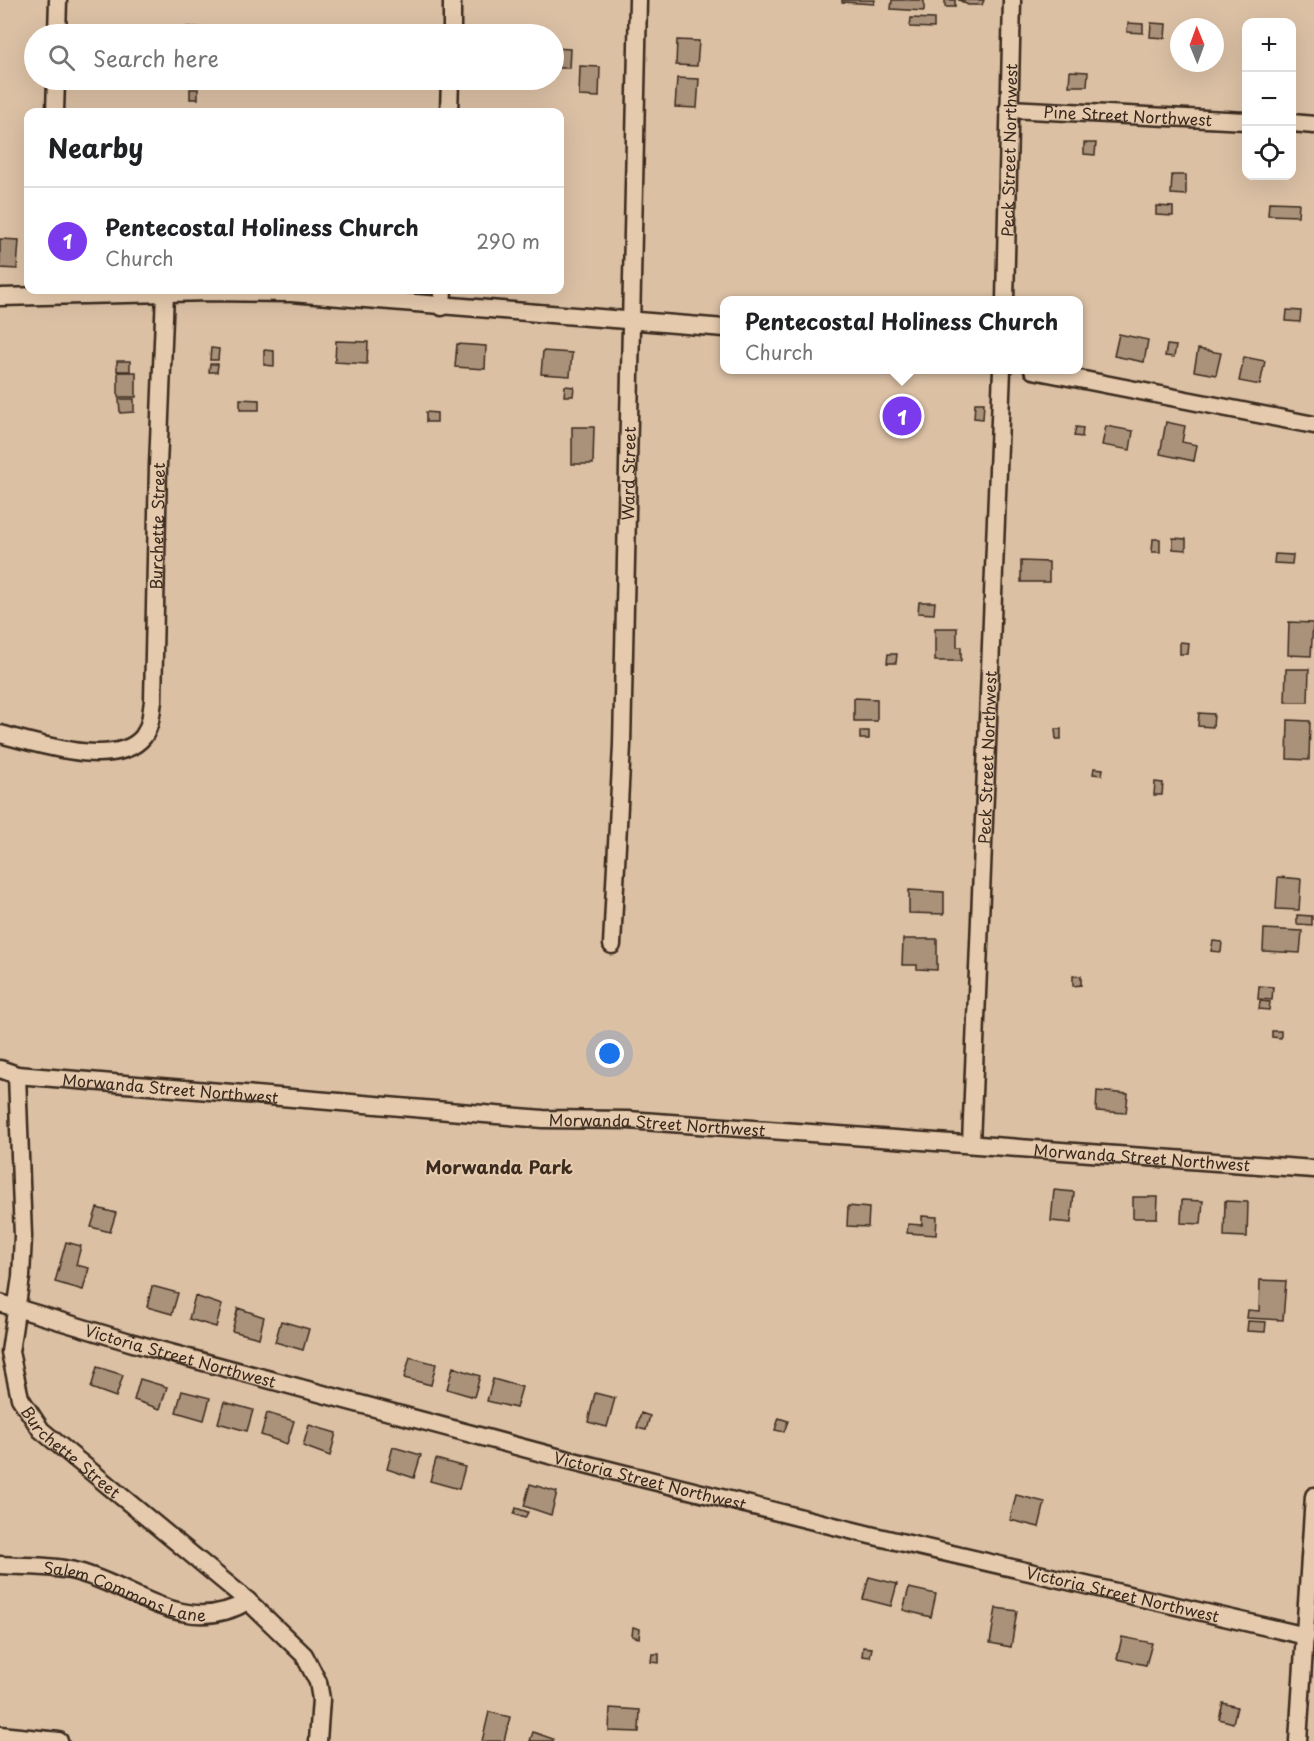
<!DOCTYPE html>
<html lang="en">
<head>
<meta charset="utf-8">
<style>
	:root { --surface:#fff; --page:#f2f2f2; --text:#202124; --muted:#757577; --line:#e0e0e0; --accent:#7c3aed }
	body { margin:0; font-family:"Playpen Sans",sans-serif; background:var(--page); color:var(--text) }
	.controls { position:absolute; right:18px; top:18px; display:grid; overflow:hidden; border-radius:12px; box-shadow:0 6px 24px #0002 }
	.controls button { width:54px; height:54px; display:grid; place-items:center; padding:0; border:0; border-bottom:2px solid var(--line); background:var(--surface); color:var(--text); font:30px sans-serif }
	.compass { position:absolute; left:1170px; top:18px; width:54px; height:54px; border-radius:50%; background:var(--surface); box-shadow:0 6px 24px #0002; rotate:359deg }
	.you { position:absolute; left:610px; top:1054px; width:21px; height:21px; margin:-15px; border:4px solid #fff; border-radius:50%; background:#1a73e8; box-shadow:0 0 0 9px #1a73e833 }
	.badge { display:grid; place-items:center; width:39px; height:39px; border-radius:50%; background:var(--accent); color:#fff; font-size:20px; font-weight:700 }
	.pin { position:absolute; translate:-50% -50%; border:3px solid #fff; box-shadow:0 2px 6px #0006 }
	.popup { position:absolute; left:720px; top:296px; width:363px; height:78px; box-sizing:border-box; display:grid; place-content:center; border-radius:12px; background:var(--surface); filter:drop-shadow(0 2px 4px #0005); font-size:20px; white-space:nowrap; color:var(--muted) }
	.popup b { font-size:22px; color:var(--text) }
	.popup::after { content:''; position:absolute; left:50%; top:100%; margin-left:-12px; border:12px solid transparent; border-top-color:var(--surface) }
	.list { margin:0; padding:0; list-style:none }
	h2 { display:flex; justify-content:space-between; align-items:center; height:78px; margin:0; padding:0 24px; font-size:26px }
	h2 small { font-size:20px; font-weight:400; color:var(--muted) }
	.list li { display:grid; grid-template-columns:39px 1fr auto; gap:18px; align-items:center; box-sizing:border-box; height:108px; padding:0 24px; border-top:2px solid var(--line) }
	.list b { display:block; font-size:22px; white-space:nowrap }
	.list p { margin:0; font-size:20px; white-space:nowrap; color:var(--muted) }
	.list em { font-size:20px; font-style:normal; color:var(--muted) }
	.icon { flex:none; width:33px; height:33px; fill:none; stroke:currentColor; stroke-width:2; stroke-linecap:round; stroke-linejoin:round }
	.map { position:relative; flex:none; width:1314px; height:1741px; overflow:hidden }
	.search { position:absolute; background:var(--surface); box-shadow:0 6px 24px #0002; left:24px; top:24px; width:540px; height:66px; display:flex; align-items:center; gap:15px; box-sizing:border-box; padding:0 21px; border-radius:33px; color:var(--muted); font-size:22px }
	.panel { position:absolute; background:var(--surface); box-shadow:0 6px 24px #0002; left:24px; top:108px; width:540px; height:186px; border-radius:12px }
	.map>svg:first-child { display:block }
</style>
</head>
<body>
<div class="map">
<svg width="1314" height="1741" viewBox="0 0 1314 1741">
	<rect width="100%" height="100%" fill="#dbc0a4"/>
	<filter id="ink" filterUnits="userSpaceOnUse"><feTurbulence type="fractalNoise" baseFrequency=".0167" numOctaves="2"/><feDisplacementMap in="SourceGraphic" scale="12" xChannelSelector="R" yChannelSelector="G"/><feConvolveMatrix kernelMatrix="1 2 1 2 8 2 1 2 1" color-interpolation-filters="sRGB"/></filter>
	<g filter="url(#ink)">
		<path fill="#a9917a" stroke="#3b2a1e" stroke-width="1.5" d="M842,0H875L874,4L842,2Z
			M892,0H924V11L891,9Z
			M945,0H955V7H945Z
			M959,0H984L982,5H968Z
			M911,18L934,19V28L910,27Z
			M1128,23L1143,24V33L1127,32Z
			M1151,23L1166,24L1165,38L1150,37Z
			M187,27L226,29V34H186Z
			M677,40L699,41L697,66L676,65Z
			M554,48L570,49L569,68H554Z
			M580,66L600,67L599,97L579,96Z
			M1070,71L1088,72L1087,86H1069Z
			M677,78L699,79L697,108L675,107Z
			M190,89H198V99H190Z
			M1084,143H1096L1095,155L1084,154Z
			M1172,175H1186V195L1171,194Z
			M1269,202L1299,203L1298,216L1268,215Z
			M1156,206L1173,207V216L1156,215Z
			M0,239L19,240L17,269L0,268Z
			M1287,310L1301,311L1300,322L1286,321Z
			M1119,334L1148,340L1144,362L1114,356Z
			M336,341L368,342L367,364L335,362Z
			M457,344L486,346L485,369L455,367Z
			M1167,345L1176,346L1174,357L1165,356Z
			M211,348L219,349L218,360H210Z
			M1198,349L1221,353L1216,375L1194,371Z
			M264,350L274,351V366L264,365Z
			M543,351L572,353L570,376L541,374Z
			M1244,357L1265,361L1260,385L1239,381Z
			M117,361H130V371H117Z
			M210,364H218L217,372H209Z
			M118,372H136V397H118Z
			M565,386L574,387L573,396H564Z
			M119,399H134V412L120,413Z
			M240,399L259,400V410H240Z
			M975,403H984L983,419L974,418Z
			M426,412L437,413V422H426Z
			M1166,422L1185,426L1182,442L1197,445L1194,461L1160,454Z
			M1106,426L1133,431L1130,450L1102,445Z
			M572,427H594L593,464H572Z
			M1076,427L1083,428L1082,437L1074,436Z
			M1173,538L1186,539V550L1173,549Z
			M1153,539H1160V552H1152Z
			M1275,554L1293,555L1292,564L1274,563Z
			M1021,561L1049,562V582H1021Z
			M919,602H935L934,614L918,613Z
			M1289,622L1313,623L1311,656L1288,655Z
			M935,628H957V647H961V661H935Z
			M1180,642L1189,643L1188,654H1180Z
			M888,654H897L896,663H887Z
			M1286,669H1309L1308,702H1285Z
			M854,698L877,699V721H854Z
			M1199,713L1214,714L1213,727L1198,726Z
			M1288,720L1310,721L1309,760L1287,759Z
			M1055,729H1061V739H1056Z
			M860,731H869V739H860Z
			M1094,768L1103,769L1102,775L1093,774Z
			M1155,782L1163,783L1162,795H1154Z
			M1278,877L1301,879L1299,910L1276,909Z
			M909,890L944,892V914L909,913Z
			M1297,915L1312,916V925L1297,924Z
			M1264,929L1302,931L1300,953L1263,951Z
			M903,939H937V970L917,969V965H902Z
			M1213,941L1222,942L1221,952L1211,951Z
			M1073,976H1081V985L1073,986Z
			M1259,986L1273,987L1272,1000L1258,999Z
			M1260,1001L1270,1002L1269,1010L1259,1009Z
			M1272,1031H1281V1038L1272,1037Z
			M1097,1091L1128,1094L1126,1113L1096,1111Z
			M1054,1190L1074,1192L1071,1223L1051,1221Z
			M1133,1197H1158L1157,1218H1133Z
			M1182,1200L1203,1201L1201,1224L1181,1223Z
			M1225,1201L1248,1202L1247,1237L1224,1236Z
			M848,1206L869,1208L868,1227L847,1226Z
			M97,1208L116,1213L110,1232L91,1227Z
			M922,1216L937,1217L936,1235L907,1233L908,1224L922,1225Z
			M66,1242L81,1246L76,1265L89,1268L83,1290L55,1282Z
			M1260,1280L1286,1281L1283,1320L1247,1318L1248,1310L1259,1311Z
			M152,1286L178,1293L172,1314L147,1307Z
			M195,1296L222,1305L216,1327L189,1319Z
			M238,1308L264,1317L259,1338L232,1331Z
			M281,1321L309,1329L303,1350L275,1342Z
			M1248,1321L1266,1322L1265,1332L1247,1331Z
			M410,1357L436,1364L431,1385L404,1378Z
			M97,1367L123,1375L116,1397L91,1388Z
			M453,1367L480,1376L474,1397L447,1389Z
			M140,1379L167,1387L160,1409L134,1400Z
			M493,1379L522,1387L516,1408L487,1401Z
			M182,1391L210,1398L204,1420L176,1412Z
			M595,1393L615,1398L607,1427L588,1422Z
			M224,1402L253,1410L247,1431L218,1423Z
			M267,1413L294,1421L287,1444L261,1435Z
			M641,1413L650,1416L646,1430L637,1428Z
			M779,1418L788,1421L784,1432L775,1430Z
			M309,1425L336,1433L330,1456L303,1446Z
			M393,1447L421,1455L414,1478L387,1469Z
			M436,1459L465,1467L459,1489L430,1481Z
			M530,1484L557,1492L551,1515L524,1506Z
			M1016,1495L1045,1502L1039,1527L1010,1520Z
			M516,1508L528,1512L525,1518L514,1514Z
			M869,1577L897,1584L891,1606L863,1599Z
			M909,1588L936,1594L931,1617L903,1610Z
			M996,1608L1017,1611L1011,1647L990,1643Z
			M633,1627L640,1629L639,1638L632,1636Z
			M1122,1637L1152,1643L1146,1665L1117,1659Z
			M863,1647L872,1648L870,1657L862,1656Z
			M652,1654H659V1663L651,1662Z
			M1223,1703L1237,1707L1233,1723L1219,1719Z
			M610,1708L640,1710L639,1732L609,1731Z
			M489,1712L510,1717L504,1741H482Z
			M533,1732L553,1739V1741H530Z"/>
		<g fill="none" stroke-linecap="round" stroke-linejoin="round">
			<g stroke="#3b2a1e" stroke-width="21">
				<g id="minor">
					<path d="M57,34L58,0"/>
					<path d="M452,34V0"/>
					<path id="s1" d="M1008,109L1246,121"/>
					<path d="M55,112L56,80"/>
					<path d="M449,112L450,80"/>
					<path d="M1292,123L1314,125"/>
					<path d="M0,297L210,292L291,293L725,328"/>
					<path id="s2" d="M1005,300L1012,0"/>
					<path d="M442,307L443,290"/>
					<path d="M1033,370L1314,425"/>
					<path id="s3" d="M0,734C35,743 116,770 143,737C151,726 151,714 153,701L158,466L165,293"/>
					<path id="s4" d="M612,945L622,745L638,0"/>
					<path id="s5" d="M0,1069L17,1075L543,1119L628,1120L1314,1169"/>
					<path id="s6" d="M17,1075L23,1236L21,1277L10,1352L20,1398L41,1430L248,1601L304,1655L318,1682L321,1699L318,1741"/>
					<path id="s7" d="M971,1144C983,886 990,628 1002,370"/>
					<path id="s8" d="M0,1303L133,1343L557,1457L870,1535L1306,1636"/>
					<path id="s9" d="M0,1565C25,1567 54,1565 78,1572C135,1587 186,1638 248,1601"/>
					<path d="M0,1735L59,1741"/>
					<path d="M1298,1741L1314,1496"/>
				</g>
			</g>
			<use href="#minor" stroke="#e5caad" stroke-width="16"/>
		</g>
	</g>
	<g text-anchor="middle" dominant-baseline="central" stroke-width="4.5" stroke-linejoin="round" paint-order="stroke">
		<g font-size="16" fill="#3b2a1e" stroke="#e5caad">
			<text stroke="none"><textPath href="#s1" startOffset="120">Pine Street Northwest</textPath></text>
			<text stroke="none"><textPath href="#s2" startOffset="150">Peck Street Northwest</textPath></text>
			<text stroke="none"><textPath href="#s4" startOffset="472">Ward Street</textPath></text>
			<text stroke="none"><textPath href="#s3" startOffset="362">Burchette Street</textPath></text>
			<text stroke="none"><textPath href="#s7" startOffset="387">Peck Street Northwest</textPath></text>
			<text stroke="none"><textPath href="#s5" startOffset="172">Morwanda Street Northwest</textPath></text>
			<text stroke="none"><textPath href="#s5" startOffset="660">Morwanda Street Northwest</textPath></text>
			<text stroke="none"><textPath href="#s5" startOffset="1146">Morwanda Street Northwest</textPath></text>
			<text stroke="none"><textPath href="#s8" startOffset="188">Victoria Street Northwest</textPath></text>
			<text stroke="none"><textPath href="#s6" startOffset="400">Burchette Street</textPath></text>
			<text stroke="none"><textPath href="#s8" startOffset="674">Victoria Street Northwest</textPath></text>
			<text stroke="none"><textPath href="#s9" startOffset="129">Salem Commons Lane</textPath></text>
			<text stroke="none"><textPath href="#s8" startOffset="1160">Victoria Street Northwest</textPath></text>
		</g>
		<g font-size="18" font-weight="bold" fill="#3b2a1e" stroke="#e5caad">
			<text x="499" y="1166">Morwanda Park</text>
		</g>
	</g>
</svg>
<div class="controls">
<button>+</button>
<button>−</button>
<button><svg class="icon" aria-label="locate" viewBox="0 0 24 24"><circle cx="12" cy="12" r="6"/><path d="M12 2v4M12 18v4M2 12h4M18 12h4"/></svg></button>
</div>
<svg class="compass" viewBox="-18 -18 36 36"><path d="M0-13l5 13h-10z" fill="#e53935"/><path d="M0 13l5-13h-10z" fill="#757577"/></svg>
<div class="you"></div>
<div class="pin badge" style="left:902px;top:416px">1</div>
<div class="popup"><b>Pentecostal Holiness Church</b>Church</div>
<div class="search"><svg class="icon" aria-label="search" viewBox="0 0 24 24"><circle cx="10" cy="10" r="6"/><path d="M15 15l6 6"/></svg>Search here</div>
<section class="panel">
<h2>Nearby<small></small></h2>
<ul class="list">
<li><span class="badge">1</span><div><b>Pentecostal Holiness Church</b><p>Church</p></div><em>290 m</em></li>
</ul>
</section>
</div>
</body>
</html>
